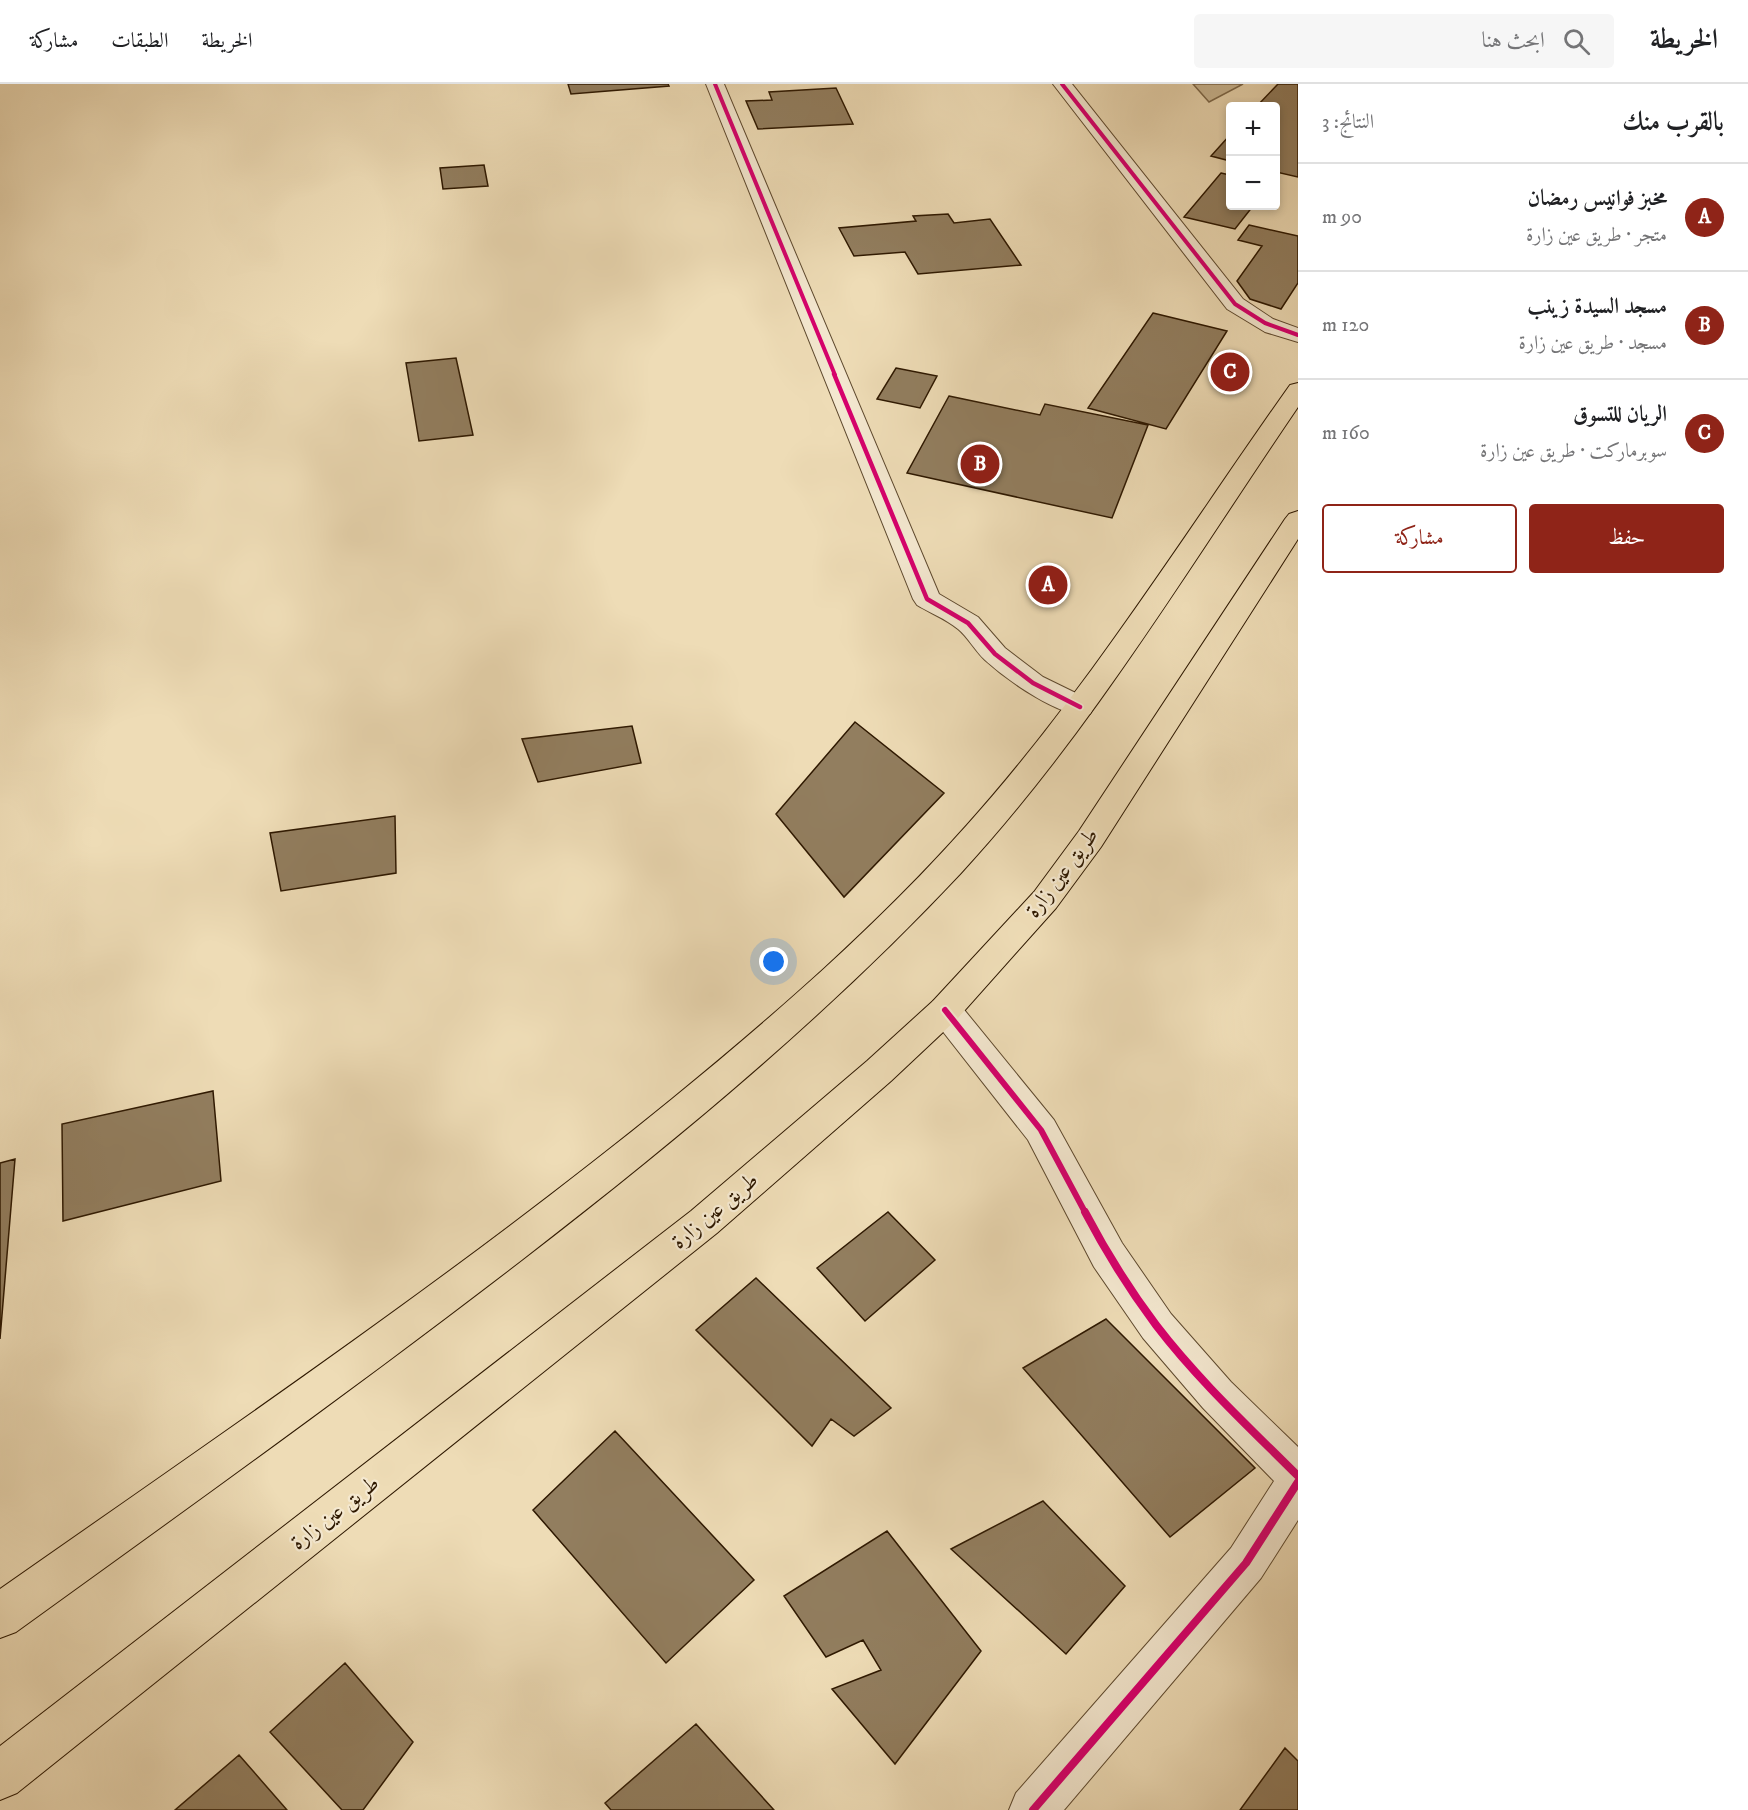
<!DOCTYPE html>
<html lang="ar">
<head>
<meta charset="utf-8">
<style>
	:root { --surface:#fff; --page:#f6f6f6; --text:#202124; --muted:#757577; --line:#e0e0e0; --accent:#8f2418 }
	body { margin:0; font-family:"IM FELL DW Pica",Amiri,serif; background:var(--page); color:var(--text); direction:rtl }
	.controls { position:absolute; right:18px; top:18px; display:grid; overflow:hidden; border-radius:6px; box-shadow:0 3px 9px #0003 }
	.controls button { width:54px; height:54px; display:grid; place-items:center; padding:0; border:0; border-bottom:2px solid var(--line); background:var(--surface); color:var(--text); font:30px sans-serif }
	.you { position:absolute; left:774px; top:878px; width:21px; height:21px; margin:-15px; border:4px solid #fff; border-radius:50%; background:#1a73e8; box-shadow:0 0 0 9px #1a73e833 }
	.badge { display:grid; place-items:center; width:39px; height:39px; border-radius:50%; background:var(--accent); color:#fff; font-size:20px; font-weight:700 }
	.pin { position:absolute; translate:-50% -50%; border:3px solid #fff; box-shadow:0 2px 6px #0006 }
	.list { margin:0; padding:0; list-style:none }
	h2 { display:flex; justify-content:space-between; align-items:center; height:78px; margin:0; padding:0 24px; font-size:26px }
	h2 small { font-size:20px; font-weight:400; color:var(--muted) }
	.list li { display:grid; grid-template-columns:39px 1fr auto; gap:18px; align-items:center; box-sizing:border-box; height:108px; padding:0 24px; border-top:2px solid var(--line) }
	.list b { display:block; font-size:22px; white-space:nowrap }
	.list p { margin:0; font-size:20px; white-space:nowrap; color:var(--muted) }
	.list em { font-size:20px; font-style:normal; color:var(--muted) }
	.actions { display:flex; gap:12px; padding:18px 24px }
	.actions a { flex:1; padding:14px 0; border:2px solid var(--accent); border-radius:6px; text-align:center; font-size:21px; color:var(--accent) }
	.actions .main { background:var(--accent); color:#fff }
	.icon { flex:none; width:33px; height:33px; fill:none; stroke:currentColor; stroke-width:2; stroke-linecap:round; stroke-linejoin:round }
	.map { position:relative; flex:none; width:1298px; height:1726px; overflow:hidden; direction:ltr }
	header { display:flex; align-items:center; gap:36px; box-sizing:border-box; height:84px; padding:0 30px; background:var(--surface); border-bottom:2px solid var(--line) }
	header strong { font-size:28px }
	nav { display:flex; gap:33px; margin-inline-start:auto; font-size:21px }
	.search { width:420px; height:54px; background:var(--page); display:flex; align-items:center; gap:15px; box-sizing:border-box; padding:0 21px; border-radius:6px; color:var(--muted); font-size:22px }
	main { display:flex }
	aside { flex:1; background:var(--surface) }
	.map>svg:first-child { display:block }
</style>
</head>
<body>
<header>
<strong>الخريطة</strong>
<div class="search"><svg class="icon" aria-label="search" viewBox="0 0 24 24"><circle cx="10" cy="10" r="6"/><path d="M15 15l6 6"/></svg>ابحث هنا</div>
<nav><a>الخريطة</a><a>الطبقات</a><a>مشاركة</a></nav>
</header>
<main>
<aside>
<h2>بالقرب منك<small>النتائج: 3</small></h2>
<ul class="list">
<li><span class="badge">A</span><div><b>مخبز فوانيس رمضان</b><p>متجر · طريق عين زارة</p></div><em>90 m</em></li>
<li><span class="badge">B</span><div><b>مسجد السيدة زينب</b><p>مسجد · طريق عين زارة</p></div><em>120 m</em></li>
<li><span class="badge">C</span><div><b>الريان للتسوق</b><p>سوبرماركت · طريق عين زارة</p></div><em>160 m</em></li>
</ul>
<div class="actions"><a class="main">حفظ</a><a>مشاركة</a></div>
</aside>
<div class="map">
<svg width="1298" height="1726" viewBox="0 0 1298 1726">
	<rect width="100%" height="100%" fill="#eedcb6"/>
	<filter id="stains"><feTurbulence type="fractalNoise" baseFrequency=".00333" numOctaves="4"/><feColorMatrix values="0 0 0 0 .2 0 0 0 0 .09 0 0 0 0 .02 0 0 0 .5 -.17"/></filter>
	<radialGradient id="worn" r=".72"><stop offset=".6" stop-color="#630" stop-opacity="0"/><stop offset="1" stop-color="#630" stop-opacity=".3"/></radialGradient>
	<path fill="#cdbb97" stroke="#7e6a4c" stroke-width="1.5" d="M1193,0H1243L1209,18Z"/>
	<path fill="#927e5f" stroke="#2e1800" stroke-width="1.5" d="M568,0H668L669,2L571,10Z
		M1278,0H1298V93L1276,88V22H1257Z
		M836,4L853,40L758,45L746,17L772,16L769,8Z
		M1230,51V77L1211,72Z
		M484,81L488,102L443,105L440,84Z
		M1221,89L1230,91V122H1253L1235,145L1184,133Z
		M948,130L954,139L990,135L1021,181L918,190L905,168L854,172L839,144L916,137L913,132Z
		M1249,141L1298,152V199L1281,225L1250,215L1237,197L1262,162L1238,156Z
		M1153,229L1227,247L1166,345L1088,324Z
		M456,274L473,351L419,357L406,279Z
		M896,284L937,292L920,324L877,315Z
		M949,312L1040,331L1045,320L1148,341L1112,434L907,389Z
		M855,638L944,709L844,813L776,730Z
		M632,642L641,679L538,698L522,655Z
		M395,732L396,789L281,807L270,749Z
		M213,1007L221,1097L63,1137L62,1040Z
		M15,1075L0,1255V1079Z
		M888,1128L935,1176L865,1237L817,1184Z
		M756,1194L891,1324L854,1352L831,1335L812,1362L696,1246Z
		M1106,1235L1255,1384L1170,1453L1023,1284Z
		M615,1347L754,1496L666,1579L533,1426Z
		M1043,1417L1125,1502L1066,1570L951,1465Z
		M887,1447L981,1567L895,1680L832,1605L881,1586L863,1556L826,1573L784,1512Z
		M345,1579L413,1658L363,1726H342L270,1648Z
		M696,1640L774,1726H611L605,1719Z
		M1285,1664L1298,1677V1726H1240Z
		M239,1671L287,1726H175Z"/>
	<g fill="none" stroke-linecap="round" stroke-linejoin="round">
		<g stroke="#5e492e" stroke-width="2">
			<path id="minor" d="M706,0H724L939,510L978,533L1005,564L1043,593L1090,616L1094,623L1090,630C1063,637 1006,595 985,576C975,567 968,553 958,545C946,535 930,529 917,521L913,515Z
				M1053,0H1072L1243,215L1273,235L1298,244V258L1265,248L1227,225Z
				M945,913L957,917L1054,1036L1122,1159L1171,1230L1231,1298L1298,1363V1436L1261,1494L1064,1726H1009L1016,1709L1231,1464L1274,1397L1203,1324L1143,1254L1094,1183L1028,1056L933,935L928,926L933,917Z"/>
		</g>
		<g stroke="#2e1800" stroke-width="2">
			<path id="primary" d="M1298,299V323C1190,481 1091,648 961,789C828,931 677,1056 523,1175C357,1303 186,1425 16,1548L0,1554V1505C227,1346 457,1190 672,1015C776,930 878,841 967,741C1088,606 1185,449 1290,301Z
				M1298,427V455L1101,763L1056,824L957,935L891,997L717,1149L17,1709L0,1716V1662L691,1127L867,977L933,917L1034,808L1079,747L1285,435L1289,430Z"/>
		</g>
		<use href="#minor" fill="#f4e8d0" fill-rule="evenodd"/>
		<use href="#primary" fill="#eedcb6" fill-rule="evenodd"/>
		<g stroke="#f4e8d0" stroke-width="6">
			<path id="cycleway-far3" d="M715,0L835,291
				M1062,0L1235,220L1265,239L1298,251"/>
		</g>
		<g stroke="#f4e8d0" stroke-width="8">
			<path id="cycleway-far2" d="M834,290L927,515L968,539L995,570L1033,599L1080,623"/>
		</g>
		<g stroke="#f4e8d0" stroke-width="10">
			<path id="cycleway-far1" d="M945,926L1041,1046L1086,1130"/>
		</g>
		<g stroke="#f4e8d0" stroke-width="11">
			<path id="cycleway" d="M1085,1128C1106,1168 1129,1205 1156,1241C1198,1296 1250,1344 1298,1392
				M1033,1726L1246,1479L1298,1398"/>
		</g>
		<use href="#cycleway-far3" stroke="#d6006c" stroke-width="4"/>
		<use href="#cycleway-far2" stroke="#d6006c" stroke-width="4.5"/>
		<use href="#cycleway-far1" stroke="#d6006c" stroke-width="6"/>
		<use href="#cycleway" stroke="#d6006c" stroke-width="8"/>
	</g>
	<g text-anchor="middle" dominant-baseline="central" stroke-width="4.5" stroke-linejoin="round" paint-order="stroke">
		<g font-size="22" fill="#2e1800" stroke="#f4e8d0">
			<text transform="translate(1062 789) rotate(-53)">طريق عين زارة</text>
			<text transform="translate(715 1127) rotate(-40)">طريق عين زارة</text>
			<text transform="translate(335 1429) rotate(-38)">طريق عين زارة</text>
		</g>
	</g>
	<rect width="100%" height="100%" filter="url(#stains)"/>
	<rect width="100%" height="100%" fill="url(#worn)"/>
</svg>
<div class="controls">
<button>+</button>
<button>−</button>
</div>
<div class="you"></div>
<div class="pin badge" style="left:1048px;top:501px">A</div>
<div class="pin badge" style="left:980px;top:380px">B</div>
<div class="pin badge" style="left:1230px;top:288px">C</div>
</div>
</main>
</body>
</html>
